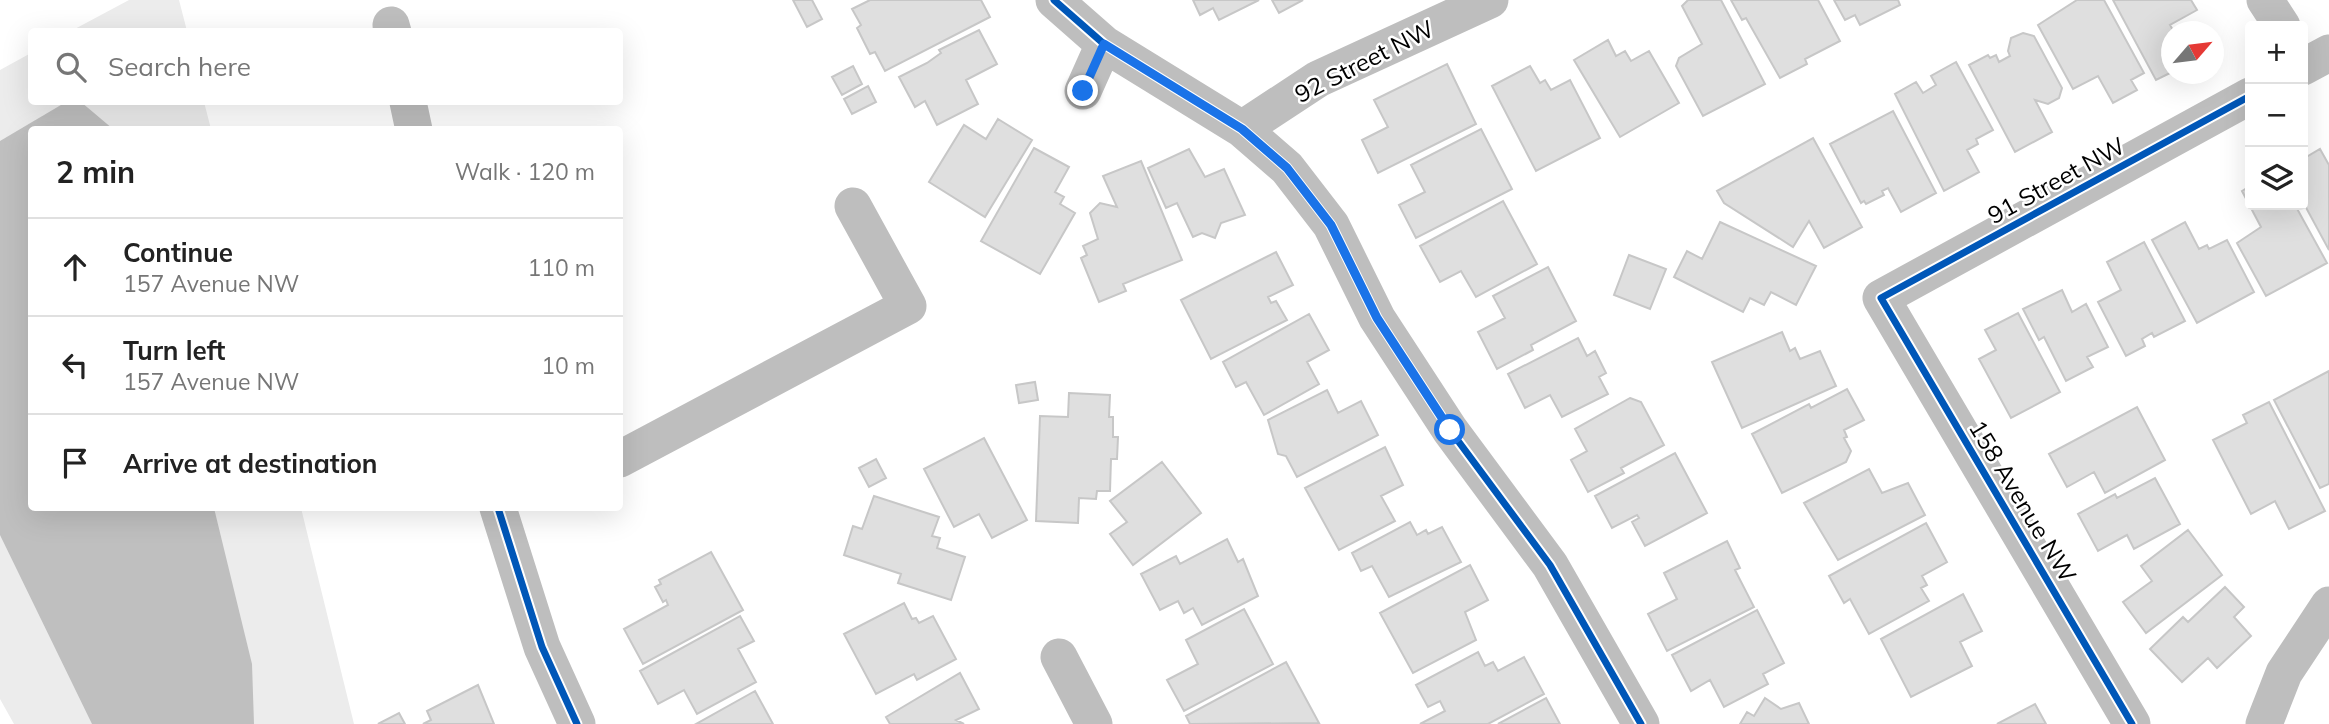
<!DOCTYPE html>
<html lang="en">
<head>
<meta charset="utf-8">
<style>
	:root { --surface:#fff; --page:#f6f6f6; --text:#222; --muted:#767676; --line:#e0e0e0 }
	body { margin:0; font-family:Mulish,sans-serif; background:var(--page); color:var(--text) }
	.controls { position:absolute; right:21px; top:21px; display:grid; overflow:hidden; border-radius:7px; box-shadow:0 7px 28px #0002 }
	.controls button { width:63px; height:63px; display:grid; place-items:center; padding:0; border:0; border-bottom:2px solid var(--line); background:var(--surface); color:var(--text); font:35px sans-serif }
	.compass { position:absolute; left:2161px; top:21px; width:63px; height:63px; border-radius:50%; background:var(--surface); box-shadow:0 7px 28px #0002; rotate:62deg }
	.stop { position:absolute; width:21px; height:21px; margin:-16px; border:5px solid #1a73e8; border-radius:50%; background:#fff }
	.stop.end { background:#1a73e8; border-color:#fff; box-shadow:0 2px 7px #0008 }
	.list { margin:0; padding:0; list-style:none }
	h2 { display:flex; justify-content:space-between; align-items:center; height:91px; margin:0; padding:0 28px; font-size:30px }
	h2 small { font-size:23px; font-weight:400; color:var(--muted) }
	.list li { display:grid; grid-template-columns:46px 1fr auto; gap:21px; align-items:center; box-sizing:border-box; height:98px; padding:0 28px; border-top:2px solid var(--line) }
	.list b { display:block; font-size:26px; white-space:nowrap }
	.list p { margin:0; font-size:23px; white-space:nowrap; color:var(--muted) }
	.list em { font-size:23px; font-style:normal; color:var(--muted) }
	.icon { flex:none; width:38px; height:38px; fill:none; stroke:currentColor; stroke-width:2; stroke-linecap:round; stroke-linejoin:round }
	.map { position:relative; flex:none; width:2329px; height:724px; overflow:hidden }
	.search { position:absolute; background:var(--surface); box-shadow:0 7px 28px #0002; left:28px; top:28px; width:595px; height:77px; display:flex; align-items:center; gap:18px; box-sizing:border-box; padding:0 24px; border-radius:7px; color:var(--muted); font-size:26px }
	.panel { position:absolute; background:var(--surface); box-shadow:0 7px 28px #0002; left:28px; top:126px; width:595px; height:385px; border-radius:7px }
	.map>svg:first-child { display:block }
</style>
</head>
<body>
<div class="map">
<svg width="2329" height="724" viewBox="0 0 2329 724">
	<rect width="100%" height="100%" fill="#fff"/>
	<path fill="#ececec" d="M129,0H179L187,31H71Z
		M31,53L32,102H204L211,129L32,130V508H301L354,724H14L0,699V70Z"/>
	<path fill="#bfbfbf" d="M66,102H81L113,129L32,130V508H214L252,664L254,724H92L0,535V141Z"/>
	<path fill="#dfdfdf" stroke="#c7c7c7" stroke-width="2" d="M793,0H812L822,19L807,27Z
		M870,0H981L990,17L885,71L875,52L870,54L857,28L861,25L852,9Z
		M1193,0H1259L1219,20L1213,8L1200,15Z
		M1272,0H1303L1279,13Z
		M1688,0H1721L1765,84L1703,116L1676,66L1679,58L1702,44L1682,6Z
		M1731,0H1818L1840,41L1805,59L1807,64L1780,78L1746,18L1742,20Z
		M1834,0H1898L1900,5L1860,25L1855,15L1845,20Z
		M2077,0H2104L2144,73L2131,80L2137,90L2113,103L2098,76L2073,89L2038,25Z
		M2113,0H2191L2197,10L2170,25L2174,32L2172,72L2156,80Z
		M979,30L997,64L966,80L978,104L937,125L925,101L915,107L899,77L927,63L941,53L939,50Z
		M2023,33L2034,36L2062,88L2059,98L2048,104L2035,100L2052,132L2015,152L1969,65L1988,55L1990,58L1996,55L1999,62L2010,56L2008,51L2011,38Z
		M1608,40L1616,56L1625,51L1631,61L1649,51L1679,103L1620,137L1574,60Z
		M1956,62L1993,130L1976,139L1978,144L1967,150L1979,172L1944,191L1895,94L1916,82L1923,93L1936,85L1931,76Z
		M1447,64L1476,124L1378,173L1362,140L1388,127L1374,100Z
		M853,66L862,84L842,95L832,77Z
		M1530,66L1540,83L1545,80L1551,90L1570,80L1600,138L1536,171L1492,86Z
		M868,86L876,102L852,114L844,99Z
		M1893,111L1936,193L1901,212L1888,188L1882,191L1884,195L1866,204L1864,201L1861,203L1830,144Z
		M998,119L1032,140L985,217L929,182L964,125L986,139Z
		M1481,129L1512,189L1416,238L1399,205L1425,192L1411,165Z
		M1813,138L1862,227L1824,248L1809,221L1793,247L1724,203L1717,191Z
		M1034,148L1069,167L1055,192L1064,197L1060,204L1075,213L1040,274L981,241Z
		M1189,149L1205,177L1224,169L1245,215L1221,223L1215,238L1202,233L1193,237L1177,203L1166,208L1148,168Z
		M2320,149L2329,165V250L2303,202V159Z
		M1141,161L1182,260L1123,284L1126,291L1099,302L1081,258L1087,255L1083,246L1098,239L1090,213L1100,203L1117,207L1103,176Z
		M2250,186V205H2295L2327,263L2266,296L2237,243L2261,227L2242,191Z
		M1503,201L1537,264L1476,297L1461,271L1440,282L1420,246Z
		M1720,222L1816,266L1796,305L1771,292L1764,305L1750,298L1743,312L1674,277L1687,251L1702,259Z
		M2185,222L2199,249L2207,245L2209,249L2227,240L2254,292L2197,323L2152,240Z
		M2144,242L2185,321L2154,337L2152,333L2142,339L2145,346L2126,356L2098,302L2121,290L2107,262Z
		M1276,252L1293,285L1268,297L1271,303L1276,301L1287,320L1211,359L1181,300Z
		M1629,255L1666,269L1650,309L1614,295Z
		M1548,267L1576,321L1531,345L1533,350L1497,369L1478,332L1505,318L1493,296Z
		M2062,290L2072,312L2086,304L2108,347L2087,357L2093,367L2066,381L2044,337L2039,340L2023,309Z
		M2018,313L2060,392L2011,418L1979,359L1996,350L1985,330Z
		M1309,314L1329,350L1307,362L1319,384L1264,415L1246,382L1236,387L1223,362Z
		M1782,332L1790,351L1795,348L1800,359L1820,351L1836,386L1742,428L1712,362Z
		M1578,338L1587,356L1595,351L1606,373L1599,377L1608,394L1562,417L1550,395L1525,408L1508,374Z
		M2329,371V484L2320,488L2274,400Z
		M1035,382L1038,400L1019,403L1016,385Z
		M1847,389L1864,420L1844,430L1847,437L1844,438L1851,451L1846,462L1782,493L1752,434L1809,404L1811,408Z
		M1327,390L1338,413L1361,401L1378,435L1297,477L1286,456L1278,454L1268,420Z
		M1069,393L1110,395L1109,417H1113V437H1118L1117,459H1111L1110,491H1097L1096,499L1079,498L1078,523L1036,521L1040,416L1068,417Z
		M1630,398L1641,402L1664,445L1621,468L1624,473L1588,492L1571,460L1587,451L1575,429Z
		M2269,402L2325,511L2289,529L2275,501L2251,514L2213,440L2247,423L2243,415Z
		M2137,407L2165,460L2105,493L2094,472L2067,487L2049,454Z
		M984,438L1027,520L992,538L979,514L954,527L924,469Z
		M1385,447L1403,485L1381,496L1395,521L1339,550L1305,488Z
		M1675,453L1707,513L1645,546L1632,522L1639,518L1637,515L1612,528L1595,496Z
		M876,459L886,478L869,487L859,468Z
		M1162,462L1201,513L1133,565L1110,534L1127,522L1110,501Z
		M1869,469L1882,493L1908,483L1925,515L1838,560L1804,503Z
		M2155,478L2180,524L2134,549L2127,535L2098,551L2078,514L2115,494L2117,498Z
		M874,496L939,517L932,536L940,538L937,548L965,557L951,600L898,583L901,574L844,555L853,526L862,529Z
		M1410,522L1417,535L1426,530L1428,534L1442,527L1461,562L1389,597L1372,566L1361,571L1352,553Z
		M1926,523L1947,562L1922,576L1927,585L1921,588L1929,601L1869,634L1850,599L1844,603L1829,576Z
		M2188,530L2222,575L2146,633L2123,602L2152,581L2141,566Z
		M1227,539L1238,562L1243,559L1258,596L1202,625L1193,608L1184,613L1178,601L1160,610L1141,574L1176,556L1180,564Z
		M1727,541L1740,568L1735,570L1754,607L1667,651L1648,614L1677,599L1664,573Z
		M711,552L743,610L643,664L624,629L668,605L666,600L663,602L655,587L661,584L659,580Z
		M1470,565L1488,600L1465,612L1476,640L1413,673L1380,613Z
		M2225,587L2244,607L2234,617L2251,636L2217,668L2208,658L2182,682L2150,649L2183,617L2188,622Z
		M1963,594L1982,631L1960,642L1972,666L1911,697L1881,639Z
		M904,603L912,619L916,618L919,623L933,616L956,659L917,680L914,674L876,694L844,634Z
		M1244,609L1273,664L1184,711L1167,680L1198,664L1186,640Z
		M1757,610L1784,663L1763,674L1768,684L1724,707L1710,680L1691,691L1672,655Z
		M740,616L754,641L738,649L756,682L697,714L684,690L658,704L640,671Z
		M1478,652L1485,666L1493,662L1498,671L1524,657L1544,694L1488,724H1420L1445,711L1440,701L1428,707L1416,685Z
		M1286,662L1319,723L1190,724L1186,716Z
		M960,673L979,709L956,720L964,724H890L886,717Z
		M478,685L494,724H423L431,720L427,711Z
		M755,691L773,724H696Z
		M1546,698L1560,724H1498Z
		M1765,698L1781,709L1799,703L1809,724H1740L1747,712L1754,716Z
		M2035,704L2046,724H1997Z
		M399,713L405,724H378Z"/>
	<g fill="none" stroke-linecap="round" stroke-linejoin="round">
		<path stroke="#bebebe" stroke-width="37" d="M1054,0L1104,44L1242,129L1287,168L1331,225L1377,318L1450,430L1550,565L1641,724
			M2265,0L2282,26
			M391,25L393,32
			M2303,67L2329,53
			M1083,91L1104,44
			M408,102L414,130
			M1242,129L1318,79L1490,0
			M620,459L908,306L853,206
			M498,508L542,647L577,724
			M1059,657L1094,724
			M2132,724L1881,298L2250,96
			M2264,724L2284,673L2329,605"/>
		<g stroke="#fff" stroke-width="11">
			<path id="cycleway" d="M1054,0L1104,44L1242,129L1287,168L1331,225L1377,318L1450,430L1550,565L1641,724
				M498,508L542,647L577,724
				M2132,724L1881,298L2250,96"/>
		</g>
		<use href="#cycleway" stroke="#0057b8" stroke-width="7"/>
	</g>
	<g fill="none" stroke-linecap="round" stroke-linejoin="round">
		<path stroke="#1a73e8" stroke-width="9" d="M1083,91L1104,44L1242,129L1287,168L1331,225L1377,318L1450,430"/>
	</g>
	<g text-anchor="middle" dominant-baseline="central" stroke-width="5" stroke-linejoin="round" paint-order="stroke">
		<g font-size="24" fill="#000" stroke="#fff">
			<text transform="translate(1364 61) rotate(-27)">92 Street NW</text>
			<text transform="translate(2056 180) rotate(-29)">91 Street NW</text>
			<text transform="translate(2023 501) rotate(59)">158 Avenue NW</text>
		</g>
	</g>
</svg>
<div class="controls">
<button>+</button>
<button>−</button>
<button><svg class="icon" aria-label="layers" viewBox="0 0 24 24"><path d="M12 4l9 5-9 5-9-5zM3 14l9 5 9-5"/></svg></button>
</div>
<svg class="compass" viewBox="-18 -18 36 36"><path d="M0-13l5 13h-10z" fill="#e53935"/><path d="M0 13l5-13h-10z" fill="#767676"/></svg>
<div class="stop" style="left:1450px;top:430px"></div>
<div class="stop end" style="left:1083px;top:91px"></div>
<div class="search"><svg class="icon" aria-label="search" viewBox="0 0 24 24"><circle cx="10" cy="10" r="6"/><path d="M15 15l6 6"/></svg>Search here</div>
<section class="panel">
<h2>2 min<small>Walk · 120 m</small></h2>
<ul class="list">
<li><svg class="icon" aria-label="ahead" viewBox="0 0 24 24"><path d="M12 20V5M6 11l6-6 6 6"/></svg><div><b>Continue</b><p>157 Avenue NW</p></div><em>110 m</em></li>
<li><svg class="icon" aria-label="left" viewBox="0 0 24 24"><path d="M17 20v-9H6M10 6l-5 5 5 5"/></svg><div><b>Turn left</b><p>157 Avenue NW</p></div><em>10 m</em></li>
<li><svg class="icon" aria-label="arrive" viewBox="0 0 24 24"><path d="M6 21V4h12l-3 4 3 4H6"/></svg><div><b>Arrive at destination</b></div></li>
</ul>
</section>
</div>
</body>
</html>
